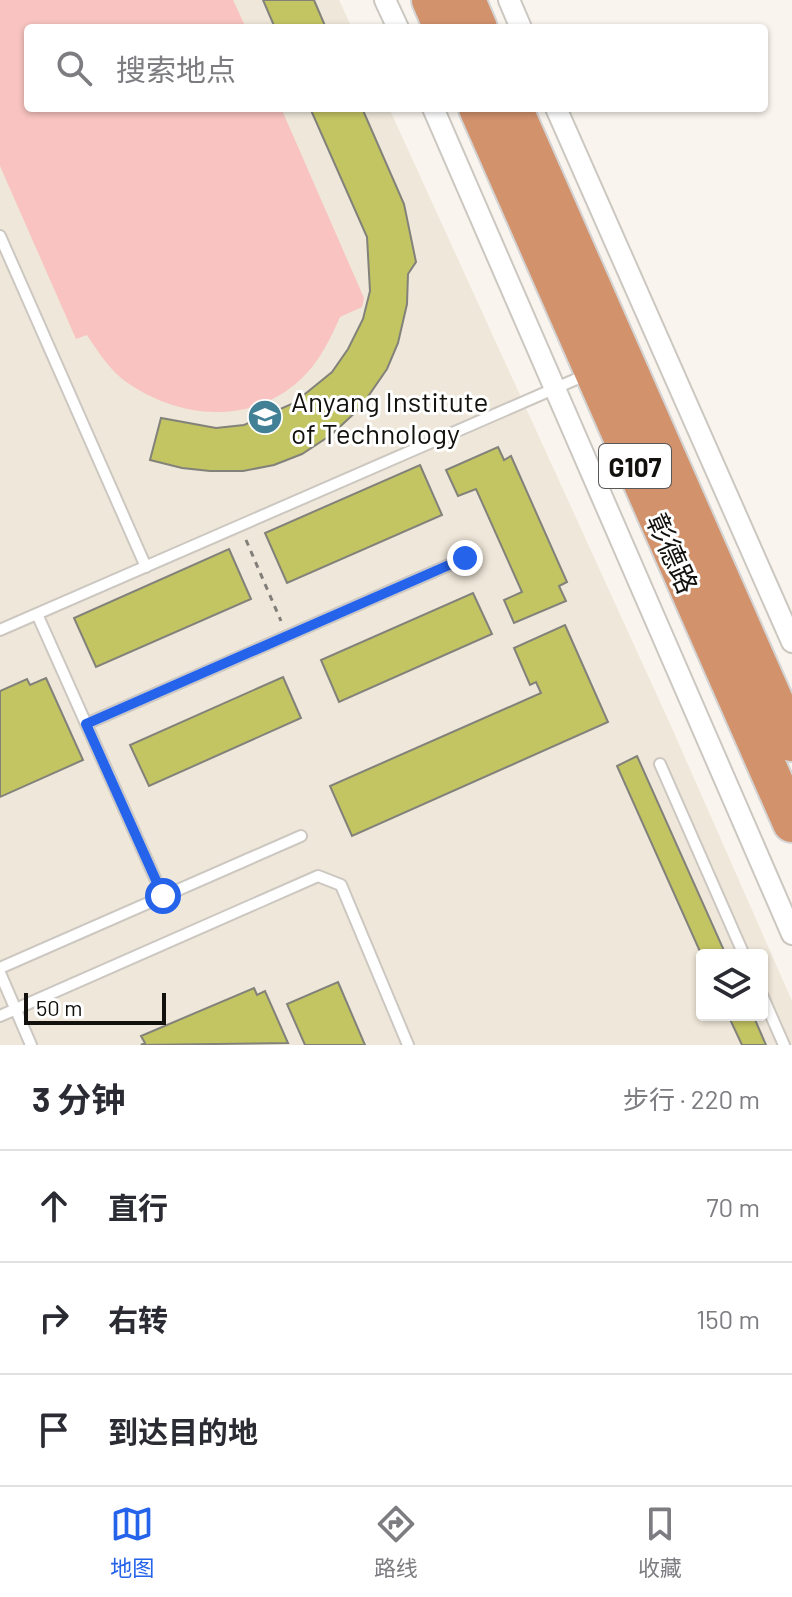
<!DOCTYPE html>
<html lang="zh">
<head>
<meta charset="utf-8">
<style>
	:root { --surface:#fff; --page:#f7f7f7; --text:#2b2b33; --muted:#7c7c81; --line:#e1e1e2; --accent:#2563eb }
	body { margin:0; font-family:Barlow,"Noto Sans SC",sans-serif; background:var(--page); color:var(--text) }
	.controls { position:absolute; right:24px; bottom:24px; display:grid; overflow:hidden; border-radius:8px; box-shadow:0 2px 6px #0004 }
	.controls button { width:72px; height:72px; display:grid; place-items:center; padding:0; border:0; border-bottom:2px solid var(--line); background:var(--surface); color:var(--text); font:40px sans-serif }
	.scale { position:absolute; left:24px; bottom:20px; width:142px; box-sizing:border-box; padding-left:8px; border:4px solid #12110e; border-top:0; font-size:22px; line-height:28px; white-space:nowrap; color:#12110e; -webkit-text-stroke:6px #fff; paint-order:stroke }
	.stop { position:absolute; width:24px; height:24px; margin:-18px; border:6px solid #2563eb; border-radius:50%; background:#fff }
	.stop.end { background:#2563eb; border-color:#fff; box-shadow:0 2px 8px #0008 }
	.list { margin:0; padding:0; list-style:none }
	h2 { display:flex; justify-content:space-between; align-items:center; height:104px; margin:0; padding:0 32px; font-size:34px }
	h2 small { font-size:26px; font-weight:400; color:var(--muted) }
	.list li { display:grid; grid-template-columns:52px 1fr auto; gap:24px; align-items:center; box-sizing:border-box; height:112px; padding:0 32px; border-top:2px solid var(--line) }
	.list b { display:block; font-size:30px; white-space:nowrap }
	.list em { font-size:26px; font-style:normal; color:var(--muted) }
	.icon { flex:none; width:44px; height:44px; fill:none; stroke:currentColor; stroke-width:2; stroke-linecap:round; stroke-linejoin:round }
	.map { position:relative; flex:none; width:792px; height:1045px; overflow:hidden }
	.search { position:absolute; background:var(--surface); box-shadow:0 2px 6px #0004; left:24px; right:24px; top:24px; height:88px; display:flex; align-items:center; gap:20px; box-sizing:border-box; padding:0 28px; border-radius:8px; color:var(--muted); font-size:30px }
	.sheet { height:440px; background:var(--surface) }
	nav { display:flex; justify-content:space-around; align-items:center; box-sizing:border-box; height:112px; border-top:2px solid var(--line); background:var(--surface); font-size:22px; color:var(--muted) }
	nav a { display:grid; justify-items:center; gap:4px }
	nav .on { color:var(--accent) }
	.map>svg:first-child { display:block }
</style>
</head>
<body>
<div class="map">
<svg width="792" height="1045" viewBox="0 0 792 1045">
	<rect width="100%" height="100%" fill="#f9f4ed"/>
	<path fill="#efe7d9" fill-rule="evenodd" d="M0,0H339L352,28H28V108H389L671,726L792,1001V1045H0ZM702,955H762V1015H702Z"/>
	<path fill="#f8c3c0" d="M0,0H233L246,28H28V108H281L364,298L362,307L340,317C330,340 319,362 301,379C249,428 173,418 121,378C107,366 97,350 87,335L76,339L0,166Z"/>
	<path fill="#c3c462" stroke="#82827b" stroke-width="2" d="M263,0H314L326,28H275Z
		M310,108H362L404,204L416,262L408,274L407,304L398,343L387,369L360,408L331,435L302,454L274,465L243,471H210L182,468L150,460L161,418L216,428L244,425L294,403L332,372L348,349L363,319L370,291L367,237Z
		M498,447L504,460L511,456L567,582L559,586L566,601L514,623L504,600L522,592L476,489L458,496L446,470Z
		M420,465L442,515L287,583L265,533Z
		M229,549L251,599L96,667L74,618Z
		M473,593L492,634L339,702L321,660Z
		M565,625L608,722L352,836L330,786L541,693L536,682L530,685L514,648Z
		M283,677L301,718L149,786L130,745Z
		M46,678L83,760L0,797V691L27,679L30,685Z
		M637,756L726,955L702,956L617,766Z
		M338,982L365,1045H305L287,1004Z
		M254,988L257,995L265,991L288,1043L141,1045L145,1043L141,1036Z
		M728,1015H753L766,1045H742Z"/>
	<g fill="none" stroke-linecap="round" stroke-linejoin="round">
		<g stroke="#ccc8c1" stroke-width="14">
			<path id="lane" d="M0,236L146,567
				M37,614L163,896
				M0,630L588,374
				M86,724L465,558
				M660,764L744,955
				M0,968L301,836
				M0,973L31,1045
				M762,995L784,1045
				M0,1016L318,876L341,885L408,1045"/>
		</g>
		<g stroke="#ccc8c1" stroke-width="24">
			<path id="street" d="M385,0L398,28
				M509,0L521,28
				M433,108L792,934
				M556,108L792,642"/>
		</g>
		<g stroke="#d4d4d4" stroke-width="42">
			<path id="highway" d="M431,0L443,28
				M466,0L478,28
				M478,108L792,823
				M513,108L792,742"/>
		</g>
		<path stroke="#817e79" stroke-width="3" stroke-dasharray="6 6" stroke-linecap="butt" d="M246,540L281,621"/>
		<use href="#lane" stroke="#fff" stroke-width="10"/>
		<use href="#street" stroke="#fff" stroke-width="20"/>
		<use href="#highway" stroke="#d2926c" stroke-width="38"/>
	</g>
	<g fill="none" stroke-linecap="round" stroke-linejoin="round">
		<path stroke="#2563eb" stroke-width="10" d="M163,896L86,724L465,558"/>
	</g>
	<defs>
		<g id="university-disc" transform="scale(1.8)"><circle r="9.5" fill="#428096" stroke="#fff"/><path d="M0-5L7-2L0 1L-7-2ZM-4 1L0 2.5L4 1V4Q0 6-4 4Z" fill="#fff"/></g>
	</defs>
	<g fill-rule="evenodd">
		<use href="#university-disc" x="265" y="417"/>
	</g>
	<g text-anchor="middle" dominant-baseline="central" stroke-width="6" stroke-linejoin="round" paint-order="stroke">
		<rect fill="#fff" stroke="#595856" stroke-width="2" x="599" y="444" width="72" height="44" rx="6"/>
		<g font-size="26" font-weight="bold" fill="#12110e">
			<text x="635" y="466">G107</text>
		</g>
		<g font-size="28" fill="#12110e" stroke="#fff" text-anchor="start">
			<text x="291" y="401">Anyang Institute<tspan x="291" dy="32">of Technology</tspan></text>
		</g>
		<g font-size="28" fill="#12110e" stroke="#fff">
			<text transform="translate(673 553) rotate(66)">彰德路</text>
		</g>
	</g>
</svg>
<div class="controls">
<button><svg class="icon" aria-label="layers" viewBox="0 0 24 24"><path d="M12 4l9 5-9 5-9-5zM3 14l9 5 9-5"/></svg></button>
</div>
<div class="scale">50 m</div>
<div class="stop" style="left:163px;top:896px"></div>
<div class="stop end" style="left:465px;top:558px"></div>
<div class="search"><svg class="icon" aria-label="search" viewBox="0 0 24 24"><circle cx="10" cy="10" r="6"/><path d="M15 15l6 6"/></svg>搜索地点</div>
</div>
<section class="sheet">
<h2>3 分钟<small>步行 · 220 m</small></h2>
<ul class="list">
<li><svg class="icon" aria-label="ahead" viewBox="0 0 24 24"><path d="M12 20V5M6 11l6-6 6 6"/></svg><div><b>直行</b></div><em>70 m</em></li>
<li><svg class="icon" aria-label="right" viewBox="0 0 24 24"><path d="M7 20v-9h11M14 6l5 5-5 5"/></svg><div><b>右转</b></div><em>150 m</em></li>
<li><svg class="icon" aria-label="arrive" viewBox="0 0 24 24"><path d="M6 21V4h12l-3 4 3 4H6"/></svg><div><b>到达目的地</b></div></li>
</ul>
</section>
<nav>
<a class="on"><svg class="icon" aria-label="map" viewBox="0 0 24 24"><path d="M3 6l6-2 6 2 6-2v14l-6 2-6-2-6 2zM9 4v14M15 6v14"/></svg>地图</a>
<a><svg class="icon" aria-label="directions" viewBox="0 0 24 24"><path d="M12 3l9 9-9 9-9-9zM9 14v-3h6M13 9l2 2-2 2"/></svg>路线</a>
<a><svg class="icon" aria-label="saved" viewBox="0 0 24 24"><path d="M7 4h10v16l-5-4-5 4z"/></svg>收藏</a>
</nav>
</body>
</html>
